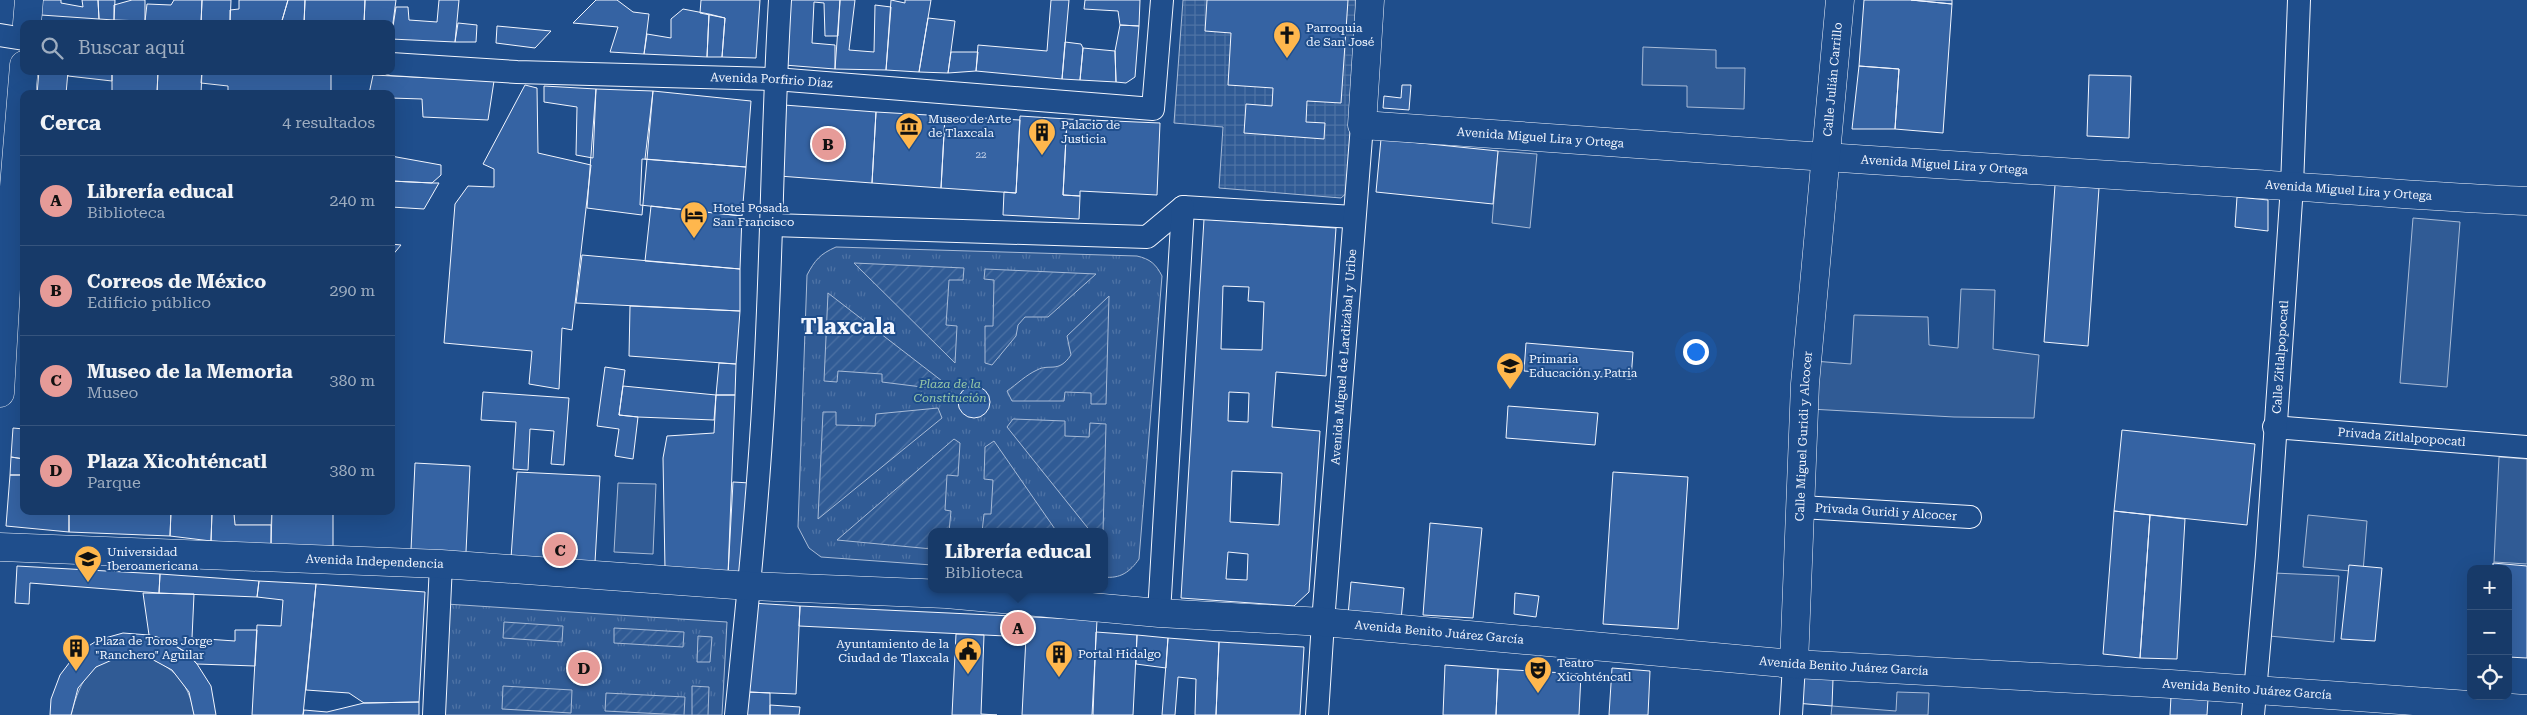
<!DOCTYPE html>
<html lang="es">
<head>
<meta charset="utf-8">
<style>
	:root { --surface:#173a69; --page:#20416f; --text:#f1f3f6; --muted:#9eadc0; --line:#36547d; --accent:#e69b98 }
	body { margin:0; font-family:"Roboto Serif",serif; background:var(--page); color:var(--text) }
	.controls { position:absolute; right:15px; bottom:15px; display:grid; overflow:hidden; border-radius:10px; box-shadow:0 5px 20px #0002 }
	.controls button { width:45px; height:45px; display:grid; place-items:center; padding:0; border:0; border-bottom:1px solid var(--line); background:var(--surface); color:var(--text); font:25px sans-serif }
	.you { position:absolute; left:1695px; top:351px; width:18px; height:18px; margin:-12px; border:4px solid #fff; border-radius:50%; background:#1a73e8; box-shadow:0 0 0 8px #1a73e833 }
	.badge { display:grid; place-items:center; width:32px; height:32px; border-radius:50%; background:var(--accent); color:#111; font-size:16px; font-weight:700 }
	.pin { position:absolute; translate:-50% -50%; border:2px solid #fff; box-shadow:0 1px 5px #0006 }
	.popup { position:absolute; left:928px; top:528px; width:180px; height:65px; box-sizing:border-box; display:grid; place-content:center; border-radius:10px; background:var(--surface); filter:drop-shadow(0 1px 4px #0005); font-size:16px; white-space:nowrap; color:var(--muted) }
	.popup b { font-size:19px; color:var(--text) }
	.popup::after { content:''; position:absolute; left:50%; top:100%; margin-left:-10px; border:10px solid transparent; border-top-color:var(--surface) }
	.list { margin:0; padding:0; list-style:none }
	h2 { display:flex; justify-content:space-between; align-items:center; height:65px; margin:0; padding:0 20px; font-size:21px }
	h2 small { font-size:16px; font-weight:400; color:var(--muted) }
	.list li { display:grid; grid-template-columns:32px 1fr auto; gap:15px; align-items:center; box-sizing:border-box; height:90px; padding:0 20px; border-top:1px solid var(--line) }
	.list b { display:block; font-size:19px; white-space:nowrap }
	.list p { margin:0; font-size:16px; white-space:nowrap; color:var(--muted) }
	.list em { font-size:16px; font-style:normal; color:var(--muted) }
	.icon { flex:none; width:28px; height:28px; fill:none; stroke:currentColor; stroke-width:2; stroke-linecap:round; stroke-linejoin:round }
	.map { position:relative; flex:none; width:2527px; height:715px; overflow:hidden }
	.search { position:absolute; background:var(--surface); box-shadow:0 5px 20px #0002; left:20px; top:20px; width:375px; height:55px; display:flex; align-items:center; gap:12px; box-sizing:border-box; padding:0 18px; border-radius:10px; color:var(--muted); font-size:19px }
	.panel { position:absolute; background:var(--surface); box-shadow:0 5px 20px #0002; left:20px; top:90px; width:375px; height:425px; border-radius:10px }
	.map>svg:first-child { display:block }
</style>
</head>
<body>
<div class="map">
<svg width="2527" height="715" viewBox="0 0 2527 715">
	<defs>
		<pattern id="park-tufts" width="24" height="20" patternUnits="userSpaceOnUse" patternTransform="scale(1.25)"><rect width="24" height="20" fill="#305b95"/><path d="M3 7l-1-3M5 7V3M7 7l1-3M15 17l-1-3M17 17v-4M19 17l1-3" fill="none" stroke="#4e73a5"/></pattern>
		<pattern id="garden-furrows" width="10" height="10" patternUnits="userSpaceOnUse" patternTransform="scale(1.25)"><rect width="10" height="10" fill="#305b95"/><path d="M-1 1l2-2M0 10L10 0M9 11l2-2" fill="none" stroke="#4e73a5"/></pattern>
		<pattern id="plaza-grid" width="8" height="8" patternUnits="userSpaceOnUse" patternTransform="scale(1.25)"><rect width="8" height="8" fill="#305b95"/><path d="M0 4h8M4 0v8" fill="none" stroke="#4e73a5"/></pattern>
	</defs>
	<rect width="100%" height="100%" fill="#1f4e8c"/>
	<path fill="url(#park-tufts)" stroke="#a8bbd7" d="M836,247L1137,256C1150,259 1156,264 1162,276L1139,559C1130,572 1120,579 1104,577V532H932V565L821,557L809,548L798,527L807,275C815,260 820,254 836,247Z
		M446,604L727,622L722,715H443Z"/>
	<path fill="url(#garden-furrows)" stroke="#a8bbd7" d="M854,263L964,268L963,280H949L946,325L957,326L955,363Z
		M985,269L1096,274L1048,317H1025L1018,325L1016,336L992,365L985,363V326H993L994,280L984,279Z
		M828,293L942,381L938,389L882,382V374L838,371L837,382L824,381Z
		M1109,296L1106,404H1091V393L1065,392L1064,401H1012L1007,391C1017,384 1026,375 1037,370C1050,363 1058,374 1071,355L1067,336Z
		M938,408L942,418L818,519L823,412H836V425L875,426L876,414Z
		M1013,419L1065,421V436L1089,437L1090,423L1106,424L1103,532H1091L1007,427Z
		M954,439L960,443L958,476L947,475L945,510L951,511L949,532H932V549L837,540Z
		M994,441L1057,532H982L984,514H991L993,480L984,479L985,447Z
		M504,622L563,626L562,642L503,638Z
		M614,628L684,632L683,647L614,643Z
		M698,636L712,637L710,662H697Z
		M503,686L572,690L571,713L502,709Z
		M692,686L709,687L708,715H692Z
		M606,693L685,697L684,715L605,711Z"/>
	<path fill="#305b95" stroke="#a8bbd7" d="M1643,47L1716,50V68H1745L1744,109L1687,107V86L1642,85Z
		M1498,151L1537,154L1530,228L1492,223Z
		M2413,218L2460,222L2447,387L2400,383Z
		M1961,289L1995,290L1993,349L2039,355L2034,418L1954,417L1810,409L1814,361L1851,364L1854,315L1928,317L1929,345L1958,348Z
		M2499,457L2527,459V564L2494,562Z
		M618,483L656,484L653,554L614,552Z
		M212,511H272L271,525H235L234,514L212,513Z
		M2308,515L2367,521L2363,572L2303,567Z
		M2274,573L2339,576L2334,642L2269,636Z
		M134,655C168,660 190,681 194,715H71C81,677 92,658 134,655Z
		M1897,692L1929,693L1928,715H1831L1832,706L1896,711Z"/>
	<path fill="url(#plaza-grid)" stroke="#a8bbd7" d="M1183,0H1364L1350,190L1341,198L1219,188L1223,127L1174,123Z"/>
	<path fill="#3563a3" stroke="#f2f6ff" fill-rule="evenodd" d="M42,0H61V3L83,7L82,0H98L99,19L41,15Z
		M98,0H115L114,20L99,19Z
		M132,0H145V21L114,20V5Z
		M174,0H202L201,24L145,21L147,4L171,5Z
		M202,0H231L230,24H201Z
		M239,0H288L281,24H230V10L239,9Z
		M288,0H305L304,24H281Z
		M305,0H365L364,24H304Z
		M365,0H396L391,38V24H364Z
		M439,0H459L455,42L391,39L396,7H408L409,20L437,22Z
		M596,0H617L633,12L649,14L644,54L610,52L618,27L573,23Z
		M701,0H760L756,58L722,57L725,18L700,13Z
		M786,0H840L838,36H825L824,3L814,2L812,43L835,45V69L784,65Z
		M840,0H855L849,50L874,52L875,5L891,7L886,70L835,69Z
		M891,0L905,3V0H931L919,72L886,70Z
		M1051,0H1069L1062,79L976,71L978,45L1047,51Z
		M1085,0H1140L1139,26L1120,25L1118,11L1084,9Z
		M1207,0H1348L1341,103L1307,101L1306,122L1325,123L1324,139L1244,133L1246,104L1272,106L1273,88L1228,85L1231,33L1205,31Z
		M1864,0H1911L1952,4L1943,133L1895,129L1899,69L1859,66Z
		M1911,0H1952V4Z
		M683,9L709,14L707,57L644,54L647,34L671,38V19Z
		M709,14L725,18L722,57H707Z
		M928,18L955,21L948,73L919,72Z
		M458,23L477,25L476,42H455Z
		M1120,25L1139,26L1135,77L1126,83L1116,82L1115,51Z
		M497,26L551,31L535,48L496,43Z
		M1065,42L1081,44L1083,48L1080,80L1062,79Z
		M1083,48L1115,51L1116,82L1080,80Z
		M951,52H978L976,71L948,73Z
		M1859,66L1899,69L1895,129H1852Z
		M39,71H68L66,94H37Z
		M68,71H112V81L68,76Z
		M112,71H158L157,94H112Z
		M158,71H202L201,94H157Z
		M202,71L331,73V94L258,92V94H228V86L201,83Z
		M373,75L494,81L488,120L423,117L422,99L391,98V94H369Z
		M2089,75L2131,76L2129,138L2087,136Z
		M525,85L537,88L538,153L591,165L572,330L562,328L559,389L529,384L532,351L444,343L455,204L468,186L494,187V169L483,164Z
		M1402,85H1411L1409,110L1383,108L1384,96L1401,98Z
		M544,86L596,89L593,158L576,155L577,107L544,102Z
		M596,89L653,91L642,215L587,208Z
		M653,91L751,101L746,167L645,159Z
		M784,105L876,112L872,183L779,176Z
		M876,112L945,116L941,188L872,183Z
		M945,116L1020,120L1016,193L941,188Z
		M1020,116L1067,119L1063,195L1080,196L1079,219L1003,215L1004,192L1016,193Z
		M1067,119L1160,123L1157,195L1080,191V196L1063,195Z
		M1381,139L1498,151L1493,204L1376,192Z
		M391,156L441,165V175L432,183L391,181Z
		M642,159L746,167L742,216L640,205Z
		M391,181L432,183H439L424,209L391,207Z
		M2055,185L2099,188L2088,346L2044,342Z
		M2237,197L2268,200V231L2235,227Z
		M651,206L742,216L740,269L645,261Z
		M1204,219L1336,228L1326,376L1276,372L1272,427L1320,431L1309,592L1294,606L1181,598ZM1223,286L1249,287L1248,301L1264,302L1262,350L1221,349ZM1229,392L1249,393L1248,422L1228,421ZM1232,471L1282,473L1279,525L1230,522ZM1228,552L1248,554L1247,580L1226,579Z
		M391,244L401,245L391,257Z
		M582,255L740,269V311L576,303Z
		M24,265V344H21Z
		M630,306L740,311L736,364L629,356Z
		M1526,343L1633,352L1631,379L1524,371Z
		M719,363L736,364L735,395H716Z
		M605,367L625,370L619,415L638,417L633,459L615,456L619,429L597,426Z
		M958 402a16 16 0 1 1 32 0a16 16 0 1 1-32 0Z
		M623,386L716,395L714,420L638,417L619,415Z
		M483,392L569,398L564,465L551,464L554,431L530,429L528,470L513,469L516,422L481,420Z
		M716,395H735L728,575L665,569L663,458L667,436L714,433Z
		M1508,406L1598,413L1595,445L1506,438Z
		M13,428L24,429V459L11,457Z
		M2122,430L2255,444L2247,525L2114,511Z
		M11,457L24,459V475H10Z
		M415,463L470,466L466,552L411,550Z
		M517,472L600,476L595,562L511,558Z
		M1613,472L1688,477L1678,629L1603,624Z
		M10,475H24V511H69V532L6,526Z
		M733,482L750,483L745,576L728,575Z
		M69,511H171L170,536L69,532Z
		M171,511H212L211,541L170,536Z
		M272,511H333V546L271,545Z
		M2114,511L2150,515L2140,658L2103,654Z
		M212,513L234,514L235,525H271V545L211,541Z
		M2150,515L2185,519L2177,659L2140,658Z
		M1430,523L1482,528L1473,618L1423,615Z
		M2493,563L2527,566V658L2508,657V569H2493Z
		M2349,565L2382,568L2375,641L2341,639Z
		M17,566L160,574L159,593L30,583L29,604L15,603Z
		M160,574L259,581L257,597L159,593Z
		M259,581L316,584L303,715H252L257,625L281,626L283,600L257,597Z
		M1351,582L1404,588L1401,620L1348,615Z
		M316,584L425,592L419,702L364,703L349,693L306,690Z
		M143,593L194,594L192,638L235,641V630H257L255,666L197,664L187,653L164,639L149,635Z
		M1515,593L1539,596L1536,617L1514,614Z
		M752,603L800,606L796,694L748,692Z
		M800,606L1097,620L1092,715H1022L1026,637L799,626Z
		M1096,632L1137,635L1133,715H1093Z
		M123,633L149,635L164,639L187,653L197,664L211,686L216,715H194L189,692L172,670L148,657L134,655L121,656L96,667L78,688L71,715H50L51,699L60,675L76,654L98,640Z
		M956,634L984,635L981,714L997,715H952Z
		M1137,635L1168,638L1166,668L1136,664Z
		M1168,638L1219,642L1216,715H1195L1196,679L1178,677L1175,715H1162Z
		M1219,642L1304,647L1300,715H1216Z
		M1445,665L1498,669L1496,715H1443Z
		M1612,668L1650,671L1648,715H1609Z
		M1498,669L1581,674L1579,715H1496Z
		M1796,677L1833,679L1832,706L1795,703Z
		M748,692L770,693V715H747Z
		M2171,696L2208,699L2207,715H2170Z
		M419,702V715H303L304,710L327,712L364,703Z
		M770,705L800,707L799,715H770Z"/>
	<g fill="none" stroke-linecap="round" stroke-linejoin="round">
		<g stroke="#f2f6ff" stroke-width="24">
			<g id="minor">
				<path d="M0,35L24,39"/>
				<path id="s1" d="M391,64L517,72L775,79L1153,109L1162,0"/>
				<path d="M772,225L1147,237L1183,207L1354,217"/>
				<path id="s2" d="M2274,427L2527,447"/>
				<path id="s3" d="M1801,507L1970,517"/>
				<path d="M1159,613L1183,207"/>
				<path d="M434,715L441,564"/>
				<path d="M736,715C747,608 758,500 764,392C772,261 772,130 780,0"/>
				<path id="s4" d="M1317,715L1323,622L1362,125"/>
				<path d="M1791,715L1794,664"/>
				<path id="s5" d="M2253,715L2267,555L2292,186L2299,0"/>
			</g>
		</g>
		<g stroke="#f2f6ff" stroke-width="29">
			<g id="major">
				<path id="s6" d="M1370,0L1362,125C1655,146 1947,166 2240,183C2336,189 2431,197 2527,201"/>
				<path d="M27,24L29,0"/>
				<path d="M0,393L7,272L24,65"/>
				<path id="s7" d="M0,547L441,564L749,586L946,594L1159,613L1323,622L1794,664L2171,684L2527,709"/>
				<path id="s8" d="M1794,664L1805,384L1840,0"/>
			</g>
		</g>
		<use href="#minor" stroke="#1f4e8c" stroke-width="22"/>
		<use href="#major" stroke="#1f4e8c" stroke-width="28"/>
	</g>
	<defs>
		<g id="church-pin" transform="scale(1.4375)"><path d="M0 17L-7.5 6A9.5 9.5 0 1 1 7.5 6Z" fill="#ffb74d" stroke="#1f4e8c"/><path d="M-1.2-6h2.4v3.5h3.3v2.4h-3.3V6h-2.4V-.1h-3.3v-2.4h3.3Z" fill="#111"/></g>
		<g id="museum-pin" transform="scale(1.4375)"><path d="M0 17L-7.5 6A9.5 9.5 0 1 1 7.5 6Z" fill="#ffb74d" stroke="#1f4e8c"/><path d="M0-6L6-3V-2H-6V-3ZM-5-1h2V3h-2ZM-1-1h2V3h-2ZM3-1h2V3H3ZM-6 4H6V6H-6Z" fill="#111"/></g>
		<g id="building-pin" transform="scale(1.4375)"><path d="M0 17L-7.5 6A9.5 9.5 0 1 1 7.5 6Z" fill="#ffb74d" stroke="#1f4e8c"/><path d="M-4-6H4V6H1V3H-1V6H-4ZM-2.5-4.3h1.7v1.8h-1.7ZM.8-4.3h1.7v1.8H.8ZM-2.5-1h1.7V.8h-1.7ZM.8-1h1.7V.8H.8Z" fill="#111"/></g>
		<g id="hotel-pin" transform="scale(1.4375)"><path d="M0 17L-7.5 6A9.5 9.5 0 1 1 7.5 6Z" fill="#ffb74d" stroke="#1f4e8c"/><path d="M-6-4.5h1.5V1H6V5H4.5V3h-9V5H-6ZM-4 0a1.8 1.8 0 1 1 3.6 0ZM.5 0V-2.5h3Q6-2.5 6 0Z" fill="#111"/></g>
		<g id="school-pin" transform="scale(1.4375)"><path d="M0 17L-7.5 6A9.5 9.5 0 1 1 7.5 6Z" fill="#ffb74d" stroke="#1f4e8c"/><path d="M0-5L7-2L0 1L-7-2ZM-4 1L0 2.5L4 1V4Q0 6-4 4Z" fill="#111"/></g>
		<g id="university-pin" transform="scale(1.4375)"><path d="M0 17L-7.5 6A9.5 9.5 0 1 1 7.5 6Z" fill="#ffb74d" stroke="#1f4e8c"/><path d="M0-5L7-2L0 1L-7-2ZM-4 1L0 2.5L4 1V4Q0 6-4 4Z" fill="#111"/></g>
		<g id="civic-pin" transform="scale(1.4375)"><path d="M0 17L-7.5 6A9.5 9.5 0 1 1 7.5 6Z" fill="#ffb74d" stroke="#1f4e8c"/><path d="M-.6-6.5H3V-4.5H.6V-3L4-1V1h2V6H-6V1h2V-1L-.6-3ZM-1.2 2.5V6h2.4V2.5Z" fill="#111"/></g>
		<g id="theatre-pin" transform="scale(1.4375)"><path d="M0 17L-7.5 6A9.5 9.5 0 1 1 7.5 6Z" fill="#ffb74d" stroke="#1f4e8c"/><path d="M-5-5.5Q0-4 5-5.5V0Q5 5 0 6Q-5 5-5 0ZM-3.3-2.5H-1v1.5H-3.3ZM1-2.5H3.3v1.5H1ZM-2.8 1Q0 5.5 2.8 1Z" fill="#111"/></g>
	</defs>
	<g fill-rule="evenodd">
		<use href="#church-pin" x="1287" y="35"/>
		<use href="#museum-pin" x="909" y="126"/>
		<use href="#building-pin" x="1042" y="132"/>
		<use href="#hotel-pin" x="694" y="215"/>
		<use href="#school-pin" x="1510" y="366"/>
		<use href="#university-pin" x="88" y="559"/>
		<use href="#building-pin" x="76" y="648"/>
		<use href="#civic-pin" x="968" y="651"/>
		<use href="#building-pin" x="1059" y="654"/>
		<use href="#theatre-pin" x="1538" y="670"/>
	</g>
	<g text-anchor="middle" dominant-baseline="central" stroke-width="4" stroke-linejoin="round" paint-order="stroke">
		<g font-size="10" fill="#c3d1e8">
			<text x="981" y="154">22</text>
		</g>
		<g font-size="12" fill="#f2f6ff" stroke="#1f4e8c" text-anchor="start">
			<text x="1306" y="28">Parroquia<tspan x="1306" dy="14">de San José</tspan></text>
			<text x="928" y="119">Museo de Arte<tspan x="928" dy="14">de Tlaxcala</tspan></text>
			<text x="1061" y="125">Palacio de<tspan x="1061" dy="14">Justicia</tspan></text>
			<text x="713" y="208">Hotel Posada<tspan x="713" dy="14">San Francisco</tspan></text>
			<text x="1529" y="359">Primaria<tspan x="1529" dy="14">Educación y Patria</tspan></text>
			<text x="107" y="552">Universidad<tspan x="107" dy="14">Iberoamericana</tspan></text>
			<text x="95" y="641">Plaza de Toros Jorge<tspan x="95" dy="14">"Ranchero" Aguilar</tspan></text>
			<text x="949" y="644" text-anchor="end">Ayuntamiento de la<tspan x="949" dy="14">Ciudad de Tlaxcala</tspan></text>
			<text x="1078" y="654">Portal Hidalgo</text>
			<text x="1557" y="663">Teatro<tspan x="1557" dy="14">Xicohténcatl</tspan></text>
		</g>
		<g font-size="12" fill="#f2f6ff" stroke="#1f4e8c">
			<text stroke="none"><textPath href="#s8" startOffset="586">Calle Julián Carrillo</textPath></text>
			<text stroke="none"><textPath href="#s1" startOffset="381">Avenida Porfirio Díaz</textPath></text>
			<text stroke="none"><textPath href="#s6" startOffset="304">Avenida Miguel Lira y Ortega</textPath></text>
			<text stroke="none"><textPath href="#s6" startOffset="709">Avenida Miguel Lira y Ortega</textPath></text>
			<text stroke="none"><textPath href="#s6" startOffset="1114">Avenida Miguel Lira y Ortega</textPath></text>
			<text stroke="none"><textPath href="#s4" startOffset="359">Avenida Miguel de Lardizábal y Uribe</textPath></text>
			<text stroke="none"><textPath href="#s5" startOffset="359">Calle Zitlalpopocatl</textPath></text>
			<text stroke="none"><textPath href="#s8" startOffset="228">Calle Miguel Guridi y Alcocer</textPath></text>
			<text stroke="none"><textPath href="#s2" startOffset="128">Privada Zitlalpopocatl</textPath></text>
			<text stroke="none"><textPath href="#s3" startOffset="85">Privada Guridi y Alcocer</textPath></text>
			<text stroke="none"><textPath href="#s7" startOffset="375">Avenida Independencia</textPath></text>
			<text stroke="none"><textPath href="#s7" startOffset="1442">Avenida Benito Juárez García</textPath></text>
			<text stroke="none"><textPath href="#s7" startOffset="1848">Avenida Benito Juárez García</textPath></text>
			<text stroke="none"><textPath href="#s7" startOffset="2252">Avenida Benito Juárez García</textPath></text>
		</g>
		<g font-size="12" font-style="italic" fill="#97c8a6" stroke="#1f4e8c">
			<text x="950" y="384">Plaza de la<tspan x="950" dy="14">Constitución</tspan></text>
		</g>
		<g font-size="22" font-weight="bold" fill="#f2f6ff" stroke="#1f4e8c">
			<text x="848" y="326">Tlaxcala</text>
		</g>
	</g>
</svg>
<div class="controls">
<button>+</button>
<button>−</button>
<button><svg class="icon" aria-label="locate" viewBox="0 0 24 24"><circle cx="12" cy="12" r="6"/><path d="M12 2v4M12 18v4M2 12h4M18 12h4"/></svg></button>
</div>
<div class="you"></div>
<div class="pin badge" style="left:1018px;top:628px">A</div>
<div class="popup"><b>Librería educal</b>Biblioteca</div>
<div class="pin badge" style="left:828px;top:144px">B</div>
<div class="pin badge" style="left:560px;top:550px">C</div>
<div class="pin badge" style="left:584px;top:668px">D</div>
<div class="search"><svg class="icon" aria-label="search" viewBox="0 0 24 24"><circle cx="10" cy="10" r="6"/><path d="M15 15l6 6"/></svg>Buscar aquí</div>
<section class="panel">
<h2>Cerca<small>4 resultados</small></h2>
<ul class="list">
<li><span class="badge">A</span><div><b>Librería educal</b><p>Biblioteca</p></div><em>240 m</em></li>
<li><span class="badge">B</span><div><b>Correos de México</b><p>Edificio público</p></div><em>290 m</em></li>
<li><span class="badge">C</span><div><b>Museo de la Memoria</b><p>Museo</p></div><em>380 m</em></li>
<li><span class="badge">D</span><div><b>Plaza Xicohténcatl</b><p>Parque</p></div><em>380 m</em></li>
</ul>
</section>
</div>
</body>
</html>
